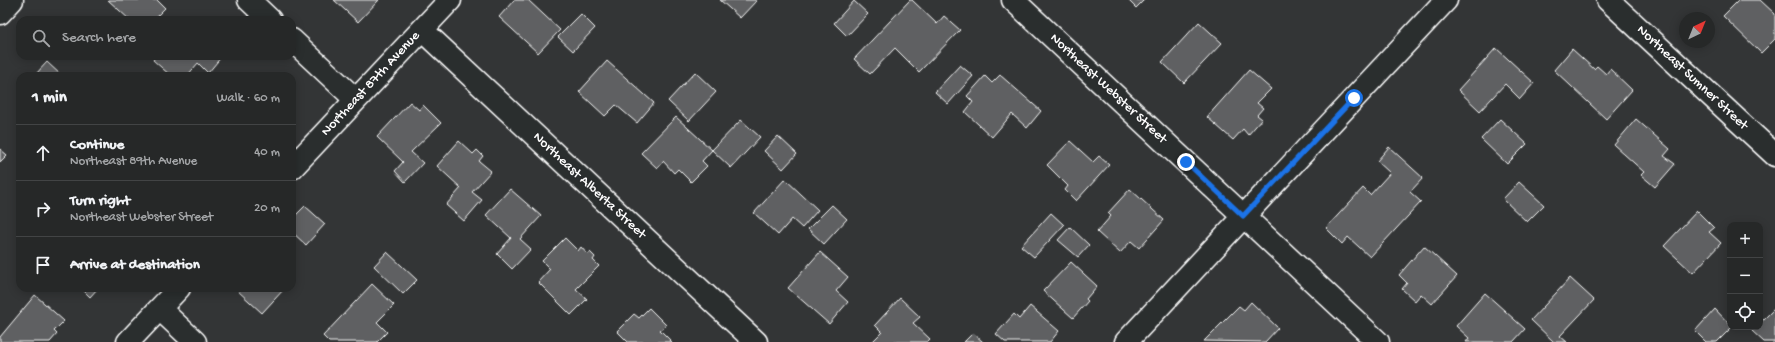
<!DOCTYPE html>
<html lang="en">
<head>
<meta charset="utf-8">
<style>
	:root { --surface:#262828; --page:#2e3030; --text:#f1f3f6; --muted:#a4a6a8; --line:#424445 }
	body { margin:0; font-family:"Gochi Hand",sans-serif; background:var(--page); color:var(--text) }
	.controls { position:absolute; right:12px; bottom:12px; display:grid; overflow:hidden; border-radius:8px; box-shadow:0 2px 10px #0003 }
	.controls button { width:36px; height:36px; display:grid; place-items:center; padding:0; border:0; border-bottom:1px solid var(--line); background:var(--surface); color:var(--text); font:20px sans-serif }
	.compass { position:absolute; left:1679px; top:12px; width:36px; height:36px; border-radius:50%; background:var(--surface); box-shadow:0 2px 10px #0003; rotate:43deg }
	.stop { position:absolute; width:12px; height:12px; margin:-9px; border:3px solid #1a73e8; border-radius:50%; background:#fff }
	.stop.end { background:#1a73e8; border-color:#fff; box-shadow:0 1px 4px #0008 }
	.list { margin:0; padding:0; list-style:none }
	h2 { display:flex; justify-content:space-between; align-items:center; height:52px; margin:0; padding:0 16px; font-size:17px }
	h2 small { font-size:13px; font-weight:400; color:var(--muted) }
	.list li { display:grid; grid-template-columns:26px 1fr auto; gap:12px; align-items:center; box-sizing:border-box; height:56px; padding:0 16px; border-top:1px solid var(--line) }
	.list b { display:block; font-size:15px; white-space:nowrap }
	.list p { margin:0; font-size:13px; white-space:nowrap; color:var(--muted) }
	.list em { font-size:13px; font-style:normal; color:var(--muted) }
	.icon { flex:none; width:22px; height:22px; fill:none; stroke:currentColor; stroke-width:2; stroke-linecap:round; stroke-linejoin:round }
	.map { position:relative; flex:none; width:1775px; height:342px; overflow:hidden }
	.search { position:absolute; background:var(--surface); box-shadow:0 2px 10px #0003; left:16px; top:16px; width:280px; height:44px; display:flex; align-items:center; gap:10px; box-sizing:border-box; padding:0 14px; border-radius:12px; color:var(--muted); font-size:15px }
	.panel { position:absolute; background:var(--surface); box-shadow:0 2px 10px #0003; left:16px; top:72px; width:280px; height:220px; border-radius:12px }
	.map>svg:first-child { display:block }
</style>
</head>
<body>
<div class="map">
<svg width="1775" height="342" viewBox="0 0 1775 342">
	<rect width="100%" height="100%" fill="#333536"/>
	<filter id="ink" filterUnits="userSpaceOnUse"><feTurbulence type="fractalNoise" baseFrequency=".025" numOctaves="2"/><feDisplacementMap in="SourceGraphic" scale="8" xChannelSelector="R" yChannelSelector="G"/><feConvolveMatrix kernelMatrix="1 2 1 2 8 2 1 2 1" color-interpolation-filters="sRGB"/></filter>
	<g filter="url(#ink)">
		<path fill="#5f6162" stroke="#fff" d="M108,0H157L165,8L153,20H130Z
			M334,0H379L358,22Z
			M514,0H528L560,30L538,53L499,17Z
			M720,0H757L740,18Z
			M910,0H912L937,24L944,16L960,30L919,72L895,48L870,74L854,59Z
			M1128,0H1144L1136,8Z
			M1739,0H1760L1775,14V39L1761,53L1723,16Z
			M854,1L868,14L847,36L834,23Z
			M581,14L595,28L573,51L558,37Z
			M1199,22L1222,43L1184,83L1162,62Z
			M1496,48L1534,83L1520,99L1505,84L1480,111L1458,90Z
			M1572,49L1594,69L1597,66L1606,74L1610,69L1632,90L1606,119L1554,70Z
			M156,56H222L208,73L198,63L187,76H171L153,60Z
			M607,61L654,103L637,123L616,105L605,116L579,92Z
			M47,62L62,76H28L32,72L35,75Z
			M960,65L973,76L948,104L935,92Z
			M1249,70L1271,89L1257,103L1263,108L1257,115L1262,119L1248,135L1243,129L1233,140L1207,117Z
			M695,72L716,92L689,121L668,101Z
			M1000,75L1041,111L1027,128L1012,114L992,137L965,112L973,102L967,96L985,76L992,83Z
			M410,102L419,110L423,105L441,123L411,152L423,163L405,182L395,171L403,162L377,137Z
			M676,117L712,150L702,161L707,166L691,182L678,169L674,173L663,161L657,168L641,153Z
			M1500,119L1527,144L1507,164L1481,139Z
			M1636,119L1670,149L1664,156L1675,164L1655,187L1641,175L1644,172L1614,145Z
			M741,120L760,137L731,168L712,150Z
			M778,136L797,154L783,169L764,151Z
			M459,141L473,154L477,150L483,156L479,161L491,171L472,192L482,200L464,221L446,205L461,188L437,166Z
			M1070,141L1093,162L1099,156L1109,165L1076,201L1065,190L1068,186L1047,165Z
			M1389,147L1423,178L1410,192L1421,202L1370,257L1348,237L1342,244L1326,228L1363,188L1370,195L1390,173L1377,161Z
			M0,149L7,155L0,162Z
			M785,179L818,210L802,228L792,219L778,235L754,213Z
			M1519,182L1544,205L1527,222L1503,199Z
			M510,189L541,216L520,239L531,249L512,269L497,254L511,238L486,215Z
			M1130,189L1164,220L1139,248L1131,241L1120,253L1097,232L1111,216L1108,213Z
			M832,205L847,219L824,244L808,229Z
			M305,206L325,224L306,245L292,232V219Z
			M1697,211L1714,228L1709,232L1721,243L1693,273L1664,246Z
			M1051,213L1064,225L1034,257L1021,246Z
			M1070,227L1089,245L1078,257L1058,240Z
			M565,238L578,251L581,247L588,255L590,252L595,257L593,260L599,266L576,289L587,299L571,315L538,282L550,269L542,261Z
			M1424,246L1457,276L1432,304L1421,294L1415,301L1402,289L1407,283L1399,275Z
			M387,252L417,280L403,294L374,266Z
			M820,252L848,277L836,291L848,302L829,324L788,288Z
			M1071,262L1097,286L1086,299L1088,301L1073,318L1043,291Z
			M1570,278L1594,300L1560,336L1567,342H1554L1531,320Z
			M372,284L394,305L377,322L387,332L377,342H329L323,336Z
			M81,288H98L90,297Z
			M241,288H285L262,313L238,291Z
			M1485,293L1525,329L1513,342H1466L1469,338L1456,326Z
			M35,295L64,321L54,331L57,334L50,342H0V337Z
			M900,298L920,317L913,323L930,339L927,342H872L882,332L875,325Z
			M1251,302L1278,328L1265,342L1204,341L1239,306L1244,310Z
			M1030,306L1059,331L1050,342H1005L996,334L1014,314L1019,319Z
			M649,308L666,325L660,330L672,342H628L617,331L634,314L639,318Z
			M1775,308V342H1764L1752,331L1756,327H1760V323Z
			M1715,309L1732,327L1717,342H1706L1695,331Z
			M973,333L983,342H964Z"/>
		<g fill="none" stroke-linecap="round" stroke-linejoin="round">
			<g stroke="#fff" stroke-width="25">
				<path id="street" d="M249,0L270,20
					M1013,0L1378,342
					M1608,0L1775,155
					M0,13L12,0
					M422,30L756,342
					M292,40L356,100
					M292,168L450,0
					M160,309L195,342
					M128,342L179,288
					M1126,342L1446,0"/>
			</g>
			<use href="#street" stroke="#2a2d2e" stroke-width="22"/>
		</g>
	</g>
	<g fill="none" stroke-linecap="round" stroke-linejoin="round" filter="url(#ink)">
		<path stroke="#1a73e8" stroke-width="5" d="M1186,162L1243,216L1354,98"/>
	</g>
	<g text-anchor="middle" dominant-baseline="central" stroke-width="3" stroke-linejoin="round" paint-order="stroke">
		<g font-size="14" fill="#fff" stroke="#2a2d2e">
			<text transform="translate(1692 78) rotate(43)">Northeast Sumner Street</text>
			<text transform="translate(371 84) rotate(-47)">Northeast 87th Avenue</text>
			<text transform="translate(1108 89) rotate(43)">Northeast Webster Street</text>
			<text transform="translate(589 186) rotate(43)">Northeast Alberta Street</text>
		</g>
	</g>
</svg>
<div class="controls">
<button>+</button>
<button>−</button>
<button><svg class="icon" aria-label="locate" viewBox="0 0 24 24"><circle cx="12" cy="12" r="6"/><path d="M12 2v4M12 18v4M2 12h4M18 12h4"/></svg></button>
</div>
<svg class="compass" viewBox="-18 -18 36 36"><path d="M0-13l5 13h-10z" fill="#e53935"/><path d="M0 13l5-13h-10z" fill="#a4a6a8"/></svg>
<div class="stop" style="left:1354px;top:98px"></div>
<div class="stop end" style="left:1186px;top:162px"></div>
<div class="search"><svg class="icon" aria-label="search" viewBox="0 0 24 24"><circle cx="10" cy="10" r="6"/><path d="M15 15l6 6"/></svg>Search here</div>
<section class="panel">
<h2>1 min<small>Walk · 60 m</small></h2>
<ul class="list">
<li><svg class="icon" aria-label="ahead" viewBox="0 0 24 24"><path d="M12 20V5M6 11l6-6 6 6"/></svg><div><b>Continue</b><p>Northeast 89th Avenue</p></div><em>40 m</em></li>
<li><svg class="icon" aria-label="right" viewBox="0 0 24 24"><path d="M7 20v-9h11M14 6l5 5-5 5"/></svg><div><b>Turn right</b><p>Northeast Webster Street</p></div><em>20 m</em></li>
<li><svg class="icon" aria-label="arrive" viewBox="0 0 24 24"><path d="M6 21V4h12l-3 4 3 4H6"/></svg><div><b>Arrive at destination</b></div></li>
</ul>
</section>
</div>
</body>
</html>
